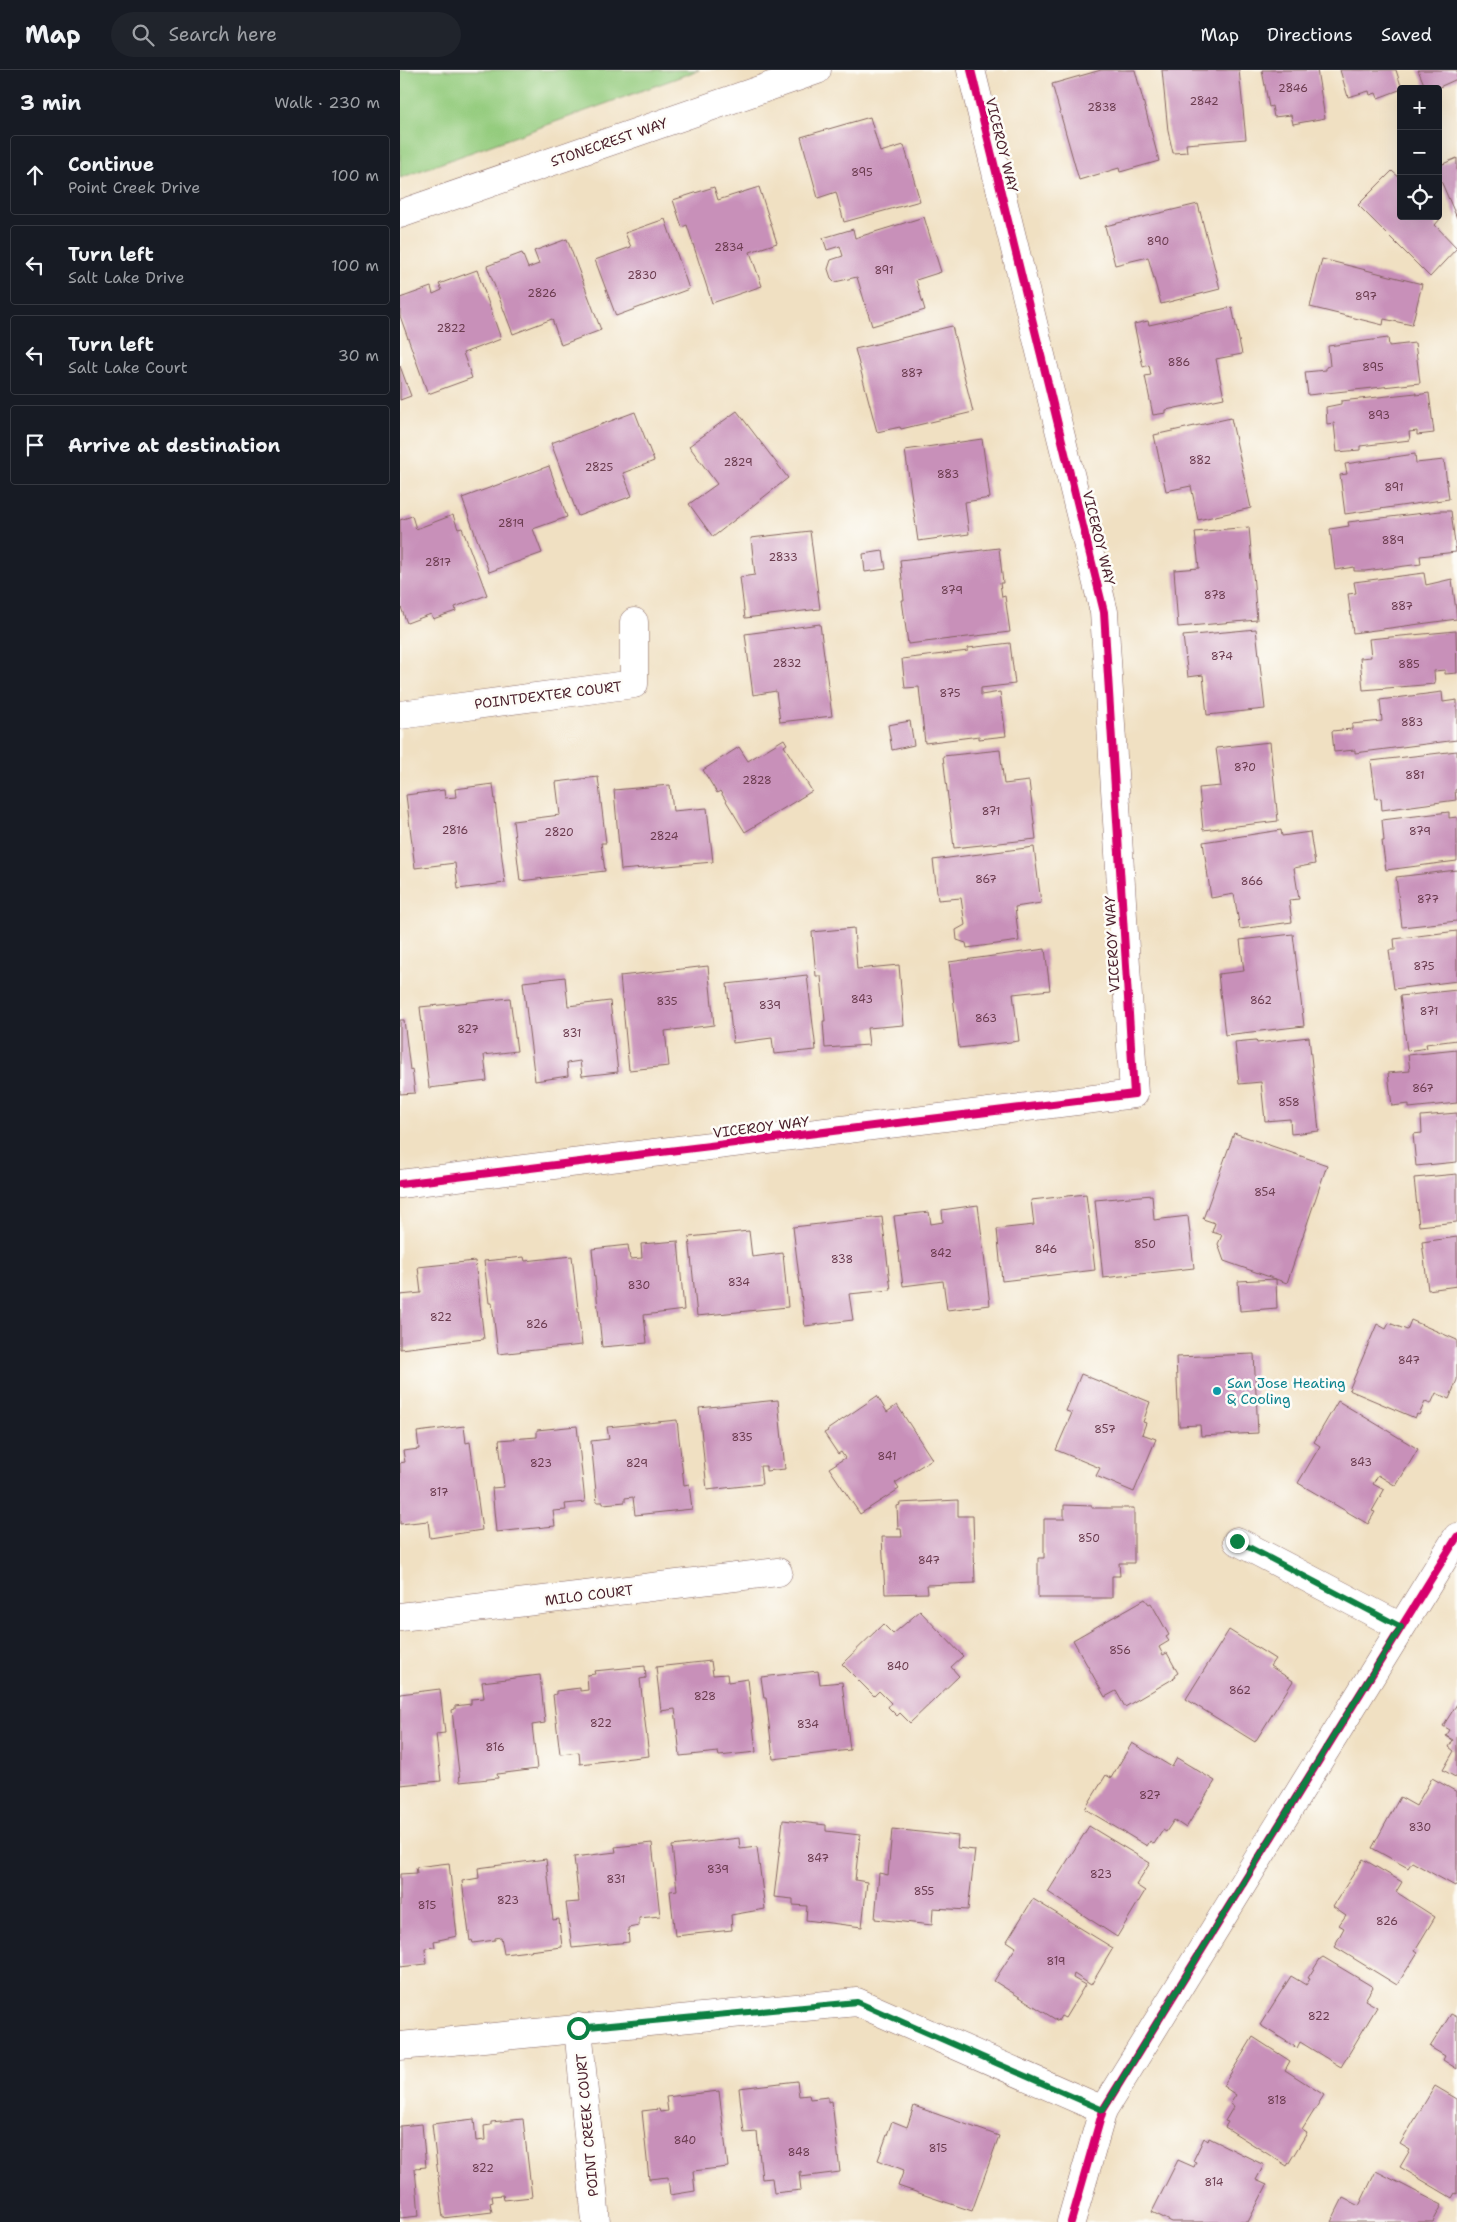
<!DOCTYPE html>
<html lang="en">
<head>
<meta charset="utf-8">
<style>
	:root { --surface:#171b24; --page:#20242c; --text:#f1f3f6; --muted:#9ea1a6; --line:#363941 }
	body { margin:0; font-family:"Shantell Sans",sans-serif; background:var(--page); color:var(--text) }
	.controls { position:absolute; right:15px; top:15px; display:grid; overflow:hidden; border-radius:5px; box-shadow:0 5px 20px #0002 }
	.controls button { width:45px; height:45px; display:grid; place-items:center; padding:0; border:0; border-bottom:1px solid var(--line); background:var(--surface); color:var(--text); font:25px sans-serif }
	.stop { position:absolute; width:15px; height:15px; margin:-11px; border:4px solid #0b8043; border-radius:50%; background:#fff }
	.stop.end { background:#0b8043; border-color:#fff; box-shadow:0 1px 5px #0008 }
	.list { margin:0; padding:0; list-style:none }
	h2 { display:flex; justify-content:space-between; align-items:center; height:65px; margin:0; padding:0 20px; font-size:21px }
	h2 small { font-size:16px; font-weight:400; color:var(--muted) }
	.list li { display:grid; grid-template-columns:32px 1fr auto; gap:15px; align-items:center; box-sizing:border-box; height:80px; margin:0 10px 10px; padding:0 10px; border:1px solid var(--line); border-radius:5px }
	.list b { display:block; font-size:19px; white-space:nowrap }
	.list p { margin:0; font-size:16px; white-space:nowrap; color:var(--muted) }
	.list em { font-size:16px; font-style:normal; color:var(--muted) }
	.icon { flex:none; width:28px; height:28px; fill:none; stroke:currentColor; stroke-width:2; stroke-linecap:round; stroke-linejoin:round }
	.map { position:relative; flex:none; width:1057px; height:2152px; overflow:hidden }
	header { display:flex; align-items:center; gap:30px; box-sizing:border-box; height:70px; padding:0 25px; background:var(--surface); border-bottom:1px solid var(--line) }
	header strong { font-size:24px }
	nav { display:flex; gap:28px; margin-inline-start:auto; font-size:18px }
	.search { width:350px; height:45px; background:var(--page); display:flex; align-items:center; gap:12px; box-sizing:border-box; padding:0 18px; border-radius:28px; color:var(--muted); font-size:19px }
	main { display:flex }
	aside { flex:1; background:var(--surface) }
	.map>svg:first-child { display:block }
</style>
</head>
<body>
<header>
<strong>Map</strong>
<div class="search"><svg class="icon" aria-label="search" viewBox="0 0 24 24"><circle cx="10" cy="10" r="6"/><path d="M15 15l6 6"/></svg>Search here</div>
<nav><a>Map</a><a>Directions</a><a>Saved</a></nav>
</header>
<main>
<aside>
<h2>3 min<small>Walk · 230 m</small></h2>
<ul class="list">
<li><svg class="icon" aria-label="ahead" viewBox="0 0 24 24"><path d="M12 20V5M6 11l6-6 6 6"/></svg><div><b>Continue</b><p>Point Creek Drive</p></div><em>100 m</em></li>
<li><svg class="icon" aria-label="left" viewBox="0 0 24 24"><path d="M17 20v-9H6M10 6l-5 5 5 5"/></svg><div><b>Turn left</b><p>Salt Lake Drive</p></div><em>100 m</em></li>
<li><svg class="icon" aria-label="left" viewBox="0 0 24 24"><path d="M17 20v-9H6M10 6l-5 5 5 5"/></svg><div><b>Turn left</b><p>Salt Lake Court</p></div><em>30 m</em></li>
<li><svg class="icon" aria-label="arrive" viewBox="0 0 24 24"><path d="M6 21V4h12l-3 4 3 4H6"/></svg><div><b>Arrive at destination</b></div></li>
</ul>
</aside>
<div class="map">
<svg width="1057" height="2152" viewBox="0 0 1057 2152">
	<rect width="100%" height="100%" fill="#fdfcf7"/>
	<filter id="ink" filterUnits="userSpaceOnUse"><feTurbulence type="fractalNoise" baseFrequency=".02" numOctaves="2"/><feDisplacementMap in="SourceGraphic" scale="10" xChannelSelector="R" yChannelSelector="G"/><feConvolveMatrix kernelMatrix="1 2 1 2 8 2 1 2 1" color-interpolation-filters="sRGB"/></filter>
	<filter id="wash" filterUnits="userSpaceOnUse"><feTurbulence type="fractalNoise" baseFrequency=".0096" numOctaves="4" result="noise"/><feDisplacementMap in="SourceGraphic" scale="20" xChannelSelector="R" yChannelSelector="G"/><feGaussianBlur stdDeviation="1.12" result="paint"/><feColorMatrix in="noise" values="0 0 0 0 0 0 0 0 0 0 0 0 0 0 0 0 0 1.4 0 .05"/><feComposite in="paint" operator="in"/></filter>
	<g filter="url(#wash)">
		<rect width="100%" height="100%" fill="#f0e0c2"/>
		<path fill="#94cc7e" stroke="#6f7654" d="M0,0H299L0,108Z"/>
		<g id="blocks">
			<path fill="#c890b9" d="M701,0H735L759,91L720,102L719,98L679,110L652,14Z
				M762,0H839L846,69L786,74L787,82L773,83L768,61Z
				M862,0H917L925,48L893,54L891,45L874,47L872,36L869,37Z
				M940,0H996L1002,19L978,28L976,23L970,25L969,21L948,27Z
				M1018,0H1057V9L1035,19H1026Z
				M470,47L480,82L504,75L520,131L444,152L436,122L418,128L401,67Z
				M1057,88V148L1038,104V96Z
				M992,101L1001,109V146H1037L1040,149L1035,155L1057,178L1030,207L958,135Z
				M314,117L318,130L359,117L377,173L350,182L362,216L312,233L287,155L282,157L273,130Z
				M798,134L820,219L761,234L748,187L715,195L705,156Z
				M524,147L541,202L516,210L525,240L472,256L457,207L435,212L431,208L428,199L431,190L443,186L440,176L427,180L423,168L453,159L455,168Z
				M265,149L289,219L216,246L195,190L231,177L225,163Z
				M167,169L201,260L161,275L152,249L113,264L87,196L122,183L128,198L139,194L134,181Z
				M922,189L1022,214L1012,255L984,249L983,255L910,237Z
				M77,200L101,269L63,283L72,308L28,324L0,246V228L31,217L33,224L42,220L39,214Z
				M832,237L842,284L816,289L824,328L766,340V343L753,345L745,306L751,305L749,295L743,297L734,254L748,251L749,255Z
				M552,256L573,342L501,359L500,357L477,362L455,279Z
				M988,268L989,276L1015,273L1020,313L908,325L905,302L926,300V297L930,296L928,276Z
				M0,296L11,326L0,330Z
				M1016,323V325L1029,323L1034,363L1017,365V361L1009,362L1010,370L960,376V380L937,382L934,353L927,354L926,337L941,334V331Z
				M337,341L388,408L313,467L289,434L317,414L289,376Z
				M235,342L254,391L223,403L232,426L178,446L151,373Z
				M831,348L851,438L798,450L791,416L766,421L754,365Z
				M582,369L590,428L565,432L569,464L518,471L505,380Z
				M1015,384L1016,393L1044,390L1049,429L945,444L940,405L947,404L945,394Z
				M149,396L167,447L133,459L142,483L89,502L62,428Z
				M1040,441H1051L1056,482L1020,486L1021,494L965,501H954V497L935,500L930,459L949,456L948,452Z
				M53,445L58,459L62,458L87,525L55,537L56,541L33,549L31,544L7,553L0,535V450L12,446L16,459Z
				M849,457L857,550L778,557L774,500L799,498L795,462Z
				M410,461L420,539L345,548L340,507L355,505L351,468Z
				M599,478L603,513H600L602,527L605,526L610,562L508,574L502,530H504L500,490Z
				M483,481L486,499L465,502L463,484Z
				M1024,503L1026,515L1052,509L1057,549L953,563L948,524L956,523L954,512Z
				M420,554L432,646L380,652L376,621L353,625L345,564Z
				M856,559L865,639L807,645L803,605L788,607L783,566Z
				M1056,561L1057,603L1045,604V600L1034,601L1035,614L963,620L960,588L971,587L969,569Z
				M610,573L615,614L581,618V625L600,622L606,666L579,669V666L525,673L519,617L505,618L502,589L568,581V578Z
				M1042,622L1043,632L1057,630V670L955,683V680L934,682L932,661L952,659V654L982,651L980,630Z
				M510,651L514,675L492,680L488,655Z
				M384,669L387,674L384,676L412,721L345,762L320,721L317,723L303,700L339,677L348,691Z
				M870,672L878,751L803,760L799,718L821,716L816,678Z
				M600,680L604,714L629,711L636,769L554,778L543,686Z
				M1057,681V719L1055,720L1056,730L982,740L981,728L976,729L971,691Z
				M198,707L206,773H201L205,801L120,811L113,751L160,745L156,712Z
				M93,714L105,813L58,819L55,793L15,798L6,725L44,720L45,728L56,727L55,719Z
				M270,715L273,741L307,738L313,792L221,800L214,720Z
				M1049,742V748L1057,747V791L986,800L982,771H984L982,750Z
				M881,760L882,766L910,762L915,794L894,798L899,829L889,830L892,852L840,859L834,824L811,828L803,772Z
				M634,777L641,833L615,837L619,871L567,878L566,873L557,870L556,860L565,855L561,828L538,830L533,790Z
				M1057,800V851L1002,857L996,807Z
				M454,858L457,899L499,895L504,955L467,958L469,975L425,978L423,951H425L421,906H416L412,862Z
				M1057,861V911L994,919L989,880H995L994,869Z
				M893,864L904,956L825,965L818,904L844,901L840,870Z
				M645,879L650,920L613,924L619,971L559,978L549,892Z
				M308,896L314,955L265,961L269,996L229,1000L220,906Z
				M407,905L416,980L374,984L372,968L333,973L327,914Z
				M165,907L168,936L210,931L218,1002L182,1006L180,991L167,993L168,1006L135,1011L123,912Z
				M1057,920V970L1026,974L1027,978L1007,981L1000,926Z
				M110,928L117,981L84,985L87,1011L29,1018L20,937Z
				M0,950H4L10,1000L12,999L15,1023L0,1024Z
				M909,967L919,1061L891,1064L890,1049L865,1051L861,1012L839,1014L835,972L856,970L857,973Z
				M1057,980V1033L1009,1038V1034L992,1036L988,1003L1010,1001L1008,985Z
				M1057,1043V1092L1016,1096L1013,1064L1022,1063L1021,1046Z
				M834,1063L927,1095L887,1213L824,1191L818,1174L822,1165L812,1162L815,1153L803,1149Z
				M1057,1104V1152L1019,1156L1014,1108Z
				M686,1124L695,1200L602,1211L597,1159L634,1155L631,1130Z
				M752,1125L754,1150L788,1146L794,1198L703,1208L695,1130Z
				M578,1135L590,1235L547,1240L543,1211L503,1216L494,1146L529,1142L531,1154L543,1152L542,1140Z
				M482,1147L491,1220L449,1224L453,1250L405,1256L393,1157Z
				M349,1161L352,1187L383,1183L388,1237L297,1246L289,1167Z
				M1057,1167V1216L1028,1220L1022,1172Z
				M278,1171L284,1240L244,1245L247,1273L202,1277L192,1179L228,1175L230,1189L242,1188L241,1174Z
				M172,1186L182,1275L98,1284L92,1233H89L84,1191L124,1187L125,1191Z
				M75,1191L84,1269L0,1279V1225L21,1223L18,1197Z
				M876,1209L877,1238L840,1241L838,1211Z
				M1011,1250L1057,1270V1310L1049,1329L1036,1323L1031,1334L1025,1332L1019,1345L1017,1344L1015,1348L949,1320L977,1254L986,1259L989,1253L1007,1260Z
				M854,1284L858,1363L801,1366L800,1355L779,1356L776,1287Z
				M681,1304L750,1332L743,1352L746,1353L742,1364L756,1369L734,1422L696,1406L700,1398L656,1380L672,1343L666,1341Z
				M477,1326L487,1342L497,1335L532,1389L495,1413L499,1419L460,1444L429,1398L445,1388L441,1382L438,1384L424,1363L428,1361L427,1360Z
				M378,1330L385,1399L366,1401V1396H360L362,1414L307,1420L299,1338Z
				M938,1331L1018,1379L996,1416L978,1405L973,1414L984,1420L972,1441L975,1442L968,1454L898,1413L920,1376L914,1372Z
				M277,1350L284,1415L289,1414L292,1439L235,1445L233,1427L225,1428V1432L203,1434V1432H197L191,1371L209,1369L207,1357Z
				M64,1356L66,1373L70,1372L82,1460L30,1468L28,1451L0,1454V1393L5,1392L3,1381L19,1379L17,1362Z
				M177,1356L185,1432L165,1434L166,1440L153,1441L155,1456L96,1462L92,1418L104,1417L99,1370L137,1367V1360Z
				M558,1430V1446H573L575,1513L527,1515L528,1523L485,1524L482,1467H502L501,1459H498L497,1436L500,1435L499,1433Z
				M664,1435L692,1436V1438H734V1493H719L720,1506H712V1528H638V1488H644V1449H664Z
				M745,1529L749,1534L751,1533L769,1565L766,1567L769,1571L759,1577L763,1585L767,1583L778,1603L775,1605L776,1607L725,1637L716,1621L705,1627L673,1570Z
				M520,1541L563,1586L551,1597L559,1606L510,1653L500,1643L497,1646L488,1637L491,1633L479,1621L474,1626L442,1594L483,1554L493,1564Z
				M829,1560L875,1589L870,1596L893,1611L855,1672L786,1629Z
				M311,1591L313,1605L327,1604L328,1612L348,1609L356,1682L319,1686L318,1682L280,1686L275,1639L261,1641L256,1597Z
				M245,1596L246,1608L240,1609L249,1686L180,1694L179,1682L160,1684L153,1625L156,1624V1621L180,1618V1621L188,1620L187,1605L195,1604L194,1601Z
				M418,1601L420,1614L442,1612L450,1680L373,1689L366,1628H364L361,1607Z
				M140,1605L145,1653L132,1655L137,1699L97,1704L98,1708L60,1712L52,1640L55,1639V1636L71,1634V1629L84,1628L82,1612Z
				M40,1619L45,1663L36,1664L41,1711L0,1715V1624Z
				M1057,1634V1708L1043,1700L1054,1681L1049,1677L1053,1670L1046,1666L1050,1660L1043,1656Z
				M732,1673L772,1697L777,1688L815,1711L786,1758L774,1750L766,1762L763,1760L754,1774L750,1771L747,1776L685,1739L706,1705L711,1708Z
				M1032,1708L1057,1722V1813L1055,1816L1012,1792L1008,1798L972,1778L1000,1727L1016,1736Z
				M383,1750L426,1755V1761L460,1765L455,1810L467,1812L462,1857L406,1850L407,1836L393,1835V1829L374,1827Z
				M689,1756L750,1793L736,1815L745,1821L717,1867L648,1822Z
				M492,1759L558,1766L557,1778L575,1780L568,1840L533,1838L532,1855L475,1849L479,1803L488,1805Z
				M339,1768L340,1779L357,1777L365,1839L331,1845L332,1860L275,1866L270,1821L277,1820L272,1776Z
				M252,1773L260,1846L239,1848V1856L228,1858L229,1872L172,1878L166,1833L179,1832L174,1787L216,1782L215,1777Z
				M146,1789L153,1850L159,1849L162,1877L104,1884L101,1867L95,1868V1870L73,1873L72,1870L70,1871L62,1811L79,1808L78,1798Z
				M963,1789L1002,1812L996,1822L1035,1847L1015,1880L1018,1882L997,1915L935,1877L937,1874L936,1873L944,1858L939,1855L946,1845L933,1836Z
				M49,1793L57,1866L34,1871L35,1877L25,1878L26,1894L0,1897V1804L17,1803L16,1797Z
				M633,1829L713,1878L691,1915L674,1904L673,1908L685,1915L665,1948L661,1946L658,1951L594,1911L616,1877L607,1871Z
				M923,1887L973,1917L965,1930L977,1937L941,1997L900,1972L897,1978L860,1955L891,1906L906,1915L910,1909L908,1908L920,1889Z
				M1051,1944L1057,1947V1999L1043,1990L1045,1986L1030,1977Z
				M853,1967L890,1991L885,2000L924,2025L902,2060L907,2063L887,2096L825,2057L828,2052L825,2051L834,2036L830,2034L836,2025L823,2016Z
				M397,2011L399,2026L409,2025L410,2029L428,2027V2032L432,2031L440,2102L401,2107V2101L399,2102L401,2120L374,2123L372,2108L362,2109L357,2062L344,2063L339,2018Z
				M1035,2016L1057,2029V2124L1055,2123L1052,2128L1000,2097L1010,2080L1000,2074Z
				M319,2021L328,2097L293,2101L295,2121L270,2125L268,2107L249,2109L242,2041L259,2039L260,2042L268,2041L266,2027Z
				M514,2036L599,2066L572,2141L498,2116L504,2100L478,2090L492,2051L507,2057Z
				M74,2049L76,2071L85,2070L84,2056L91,2055V2052L123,2049L132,2127L104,2130L103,2125L92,2126L93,2132L90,2133L92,2142L43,2148L32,2054Z
				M22,2054L26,2097L15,2098L19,2146L0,2148V2056Z
				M804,2068L808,2071L809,2068L864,2095L856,2110L867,2115L848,2152H772L752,2142L778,2090L794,2097L796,2092L793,2091Z
				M976,2101L1042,2135L1033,2152H931L943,2128L959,2136Z"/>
		</g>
	</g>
	<g filter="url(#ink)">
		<use href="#blocks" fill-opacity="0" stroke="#846360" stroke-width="1"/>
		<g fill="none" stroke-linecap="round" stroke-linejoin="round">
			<g stroke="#846360" stroke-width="29">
				<path id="street" d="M0,144L417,0
					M0,645L234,614V552
					M0,1114L734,1024L704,542L571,0
					M837,1471L1001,1557
					M0,1547L378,1502
					M178,1957L196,2152
					M0,1976L457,1932L703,2040
					M671,2152L703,2040L1057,1467"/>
			</g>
			<use href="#street" stroke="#fff" stroke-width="28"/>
			<g stroke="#fdfcf7" stroke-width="11">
				<path id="cycleway" d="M0,1114L734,1024L704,542L571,0
					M671,2152L703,2040L1057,1467"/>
			</g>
			<use href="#cycleway" stroke="#d6006c" stroke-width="8"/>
		</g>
	</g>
	<g fill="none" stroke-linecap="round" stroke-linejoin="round" filter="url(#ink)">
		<path stroke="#0b8043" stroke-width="6" d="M178,1958L457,1932L703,2040L1001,1557L837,1471"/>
	</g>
	<circle fill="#0f9aa8" stroke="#fdfcf7" stroke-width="2" cx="817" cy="1321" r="5"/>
	<g text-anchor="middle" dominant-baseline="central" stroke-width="5" stroke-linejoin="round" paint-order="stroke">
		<g font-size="11" fill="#6a3b4e">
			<text x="893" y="18">2846</text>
			<text x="804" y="31">2842</text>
			<text x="702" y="37">2838</text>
			<text x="462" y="102">895</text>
			<text x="758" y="171">890</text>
			<text x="329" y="177">2834</text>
			<text x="484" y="200">891</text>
			<text x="242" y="205">2830</text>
			<text x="142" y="223">2826</text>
			<text x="966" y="226">897</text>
			<text x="51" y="258">2822</text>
			<text x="779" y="292">886</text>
			<text x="973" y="297">895</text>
			<text x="512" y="303">887</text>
			<text x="979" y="345">893</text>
			<text x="800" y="390">882</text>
			<text x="338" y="392">2829</text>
			<text x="199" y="397">2825</text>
			<text x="548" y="404">883</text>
			<text x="994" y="417">891</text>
			<text x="111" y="453">2819</text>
			<text x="993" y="470">889</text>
			<text x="383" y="487">2833</text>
			<text x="38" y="492">2817</text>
			<text x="552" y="520">879</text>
			<text x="815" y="525">878</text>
			<text x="1002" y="536">887</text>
			<text x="822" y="586">874</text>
			<text x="387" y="593">2832</text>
			<text x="1009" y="594">885</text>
			<text x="550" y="623">875</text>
			<text x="1012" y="652">883</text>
			<text x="845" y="697">870</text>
			<text x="1015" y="705">881</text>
			<text x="357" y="710">2828</text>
			<text x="591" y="741">871</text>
			<text x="55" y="760">2816</text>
			<text x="1020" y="761">879</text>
			<text x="159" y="762">2820</text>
			<text x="264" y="766">2824</text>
			<text x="586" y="809">867</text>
			<text x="852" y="811">866</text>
			<text x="1028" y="829">877</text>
			<text x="1024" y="896">875</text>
			<text x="462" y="929">843</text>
			<text x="861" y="930">862</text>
			<text x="267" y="931">835</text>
			<text x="370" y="935">839</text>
			<text x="1029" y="941">871</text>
			<text x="586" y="948">863</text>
			<text x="68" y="959">827</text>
			<text x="172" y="963">831</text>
			<text x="1023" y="1018">867</text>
			<text x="889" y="1032">858</text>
			<text x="865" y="1122">854</text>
			<text x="745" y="1174">850</text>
			<text x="646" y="1179">846</text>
			<text x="541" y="1183">842</text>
			<text x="442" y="1189">838</text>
			<text x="339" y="1212">834</text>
			<text x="239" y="1215">830</text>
			<text x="41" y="1247">822</text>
			<text x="137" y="1254">826</text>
			<text x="1009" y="1290">847</text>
			<text x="705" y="1359">857</text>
			<text x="342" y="1367">835</text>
			<text x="487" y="1386">841</text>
			<text x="961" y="1392">843</text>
			<text x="141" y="1393">823</text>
			<text x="237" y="1393">829</text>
			<text x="39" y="1422">817</text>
			<text x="689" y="1468">850</text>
			<text x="529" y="1490">847</text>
			<text x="720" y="1580">856</text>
			<text x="498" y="1596">840</text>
			<text x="840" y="1620">862</text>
			<text x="305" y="1626">828</text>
			<text x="201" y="1653">822</text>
			<text x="408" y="1654">834</text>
			<text x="95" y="1677">816</text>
			<text x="750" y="1725">827</text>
			<text x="1020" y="1757">830</text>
			<text x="418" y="1788">847</text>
			<text x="318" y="1799">839</text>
			<text x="701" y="1804">823</text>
			<text x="216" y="1809">831</text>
			<text x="524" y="1821">855</text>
			<text x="108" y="1830">823</text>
			<text x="27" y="1835">815</text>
			<text x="987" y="1851">826</text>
			<text x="656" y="1891">819</text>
			<text x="919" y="1946">822</text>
			<text x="877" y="2030">818</text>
			<text x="285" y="2070">840</text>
			<text x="538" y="2078">815</text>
			<text x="399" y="2082">848</text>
			<text x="83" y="2098">822</text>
			<text x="814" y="2112">814</text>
		</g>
		<g font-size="14" fill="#4a1f2b" stroke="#fdfcf7">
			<text transform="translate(209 72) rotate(-19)">STONECREST WAY</text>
			<text transform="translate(602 75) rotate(76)">VICEROY WAY</text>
			<text transform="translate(699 468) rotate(76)">VICEROY WAY</text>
			<text transform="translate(148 625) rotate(-7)">POINTDEXTER COURT</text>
			<text transform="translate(712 874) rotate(-93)">VICEROY WAY</text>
			<text transform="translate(361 1057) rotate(-7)">VICEROY WAY</text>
			<text transform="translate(189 1525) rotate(-7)">MILO COURT</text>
			<text transform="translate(187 2055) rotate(-95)">POINT CREEK COURT</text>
		</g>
		<g font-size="14" fill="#0d838f" stroke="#fdfcf7" text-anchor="start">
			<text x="827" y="1313">San Jose Heating<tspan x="827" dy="16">&amp; Cooling</tspan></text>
		</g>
	</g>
</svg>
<div class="controls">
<button>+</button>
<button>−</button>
<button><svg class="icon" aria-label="locate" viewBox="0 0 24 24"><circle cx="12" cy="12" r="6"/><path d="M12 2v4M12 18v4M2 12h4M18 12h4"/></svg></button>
</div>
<div class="stop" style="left:178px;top:1958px"></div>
<div class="stop end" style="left:837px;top:1471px"></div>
</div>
</main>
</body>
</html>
